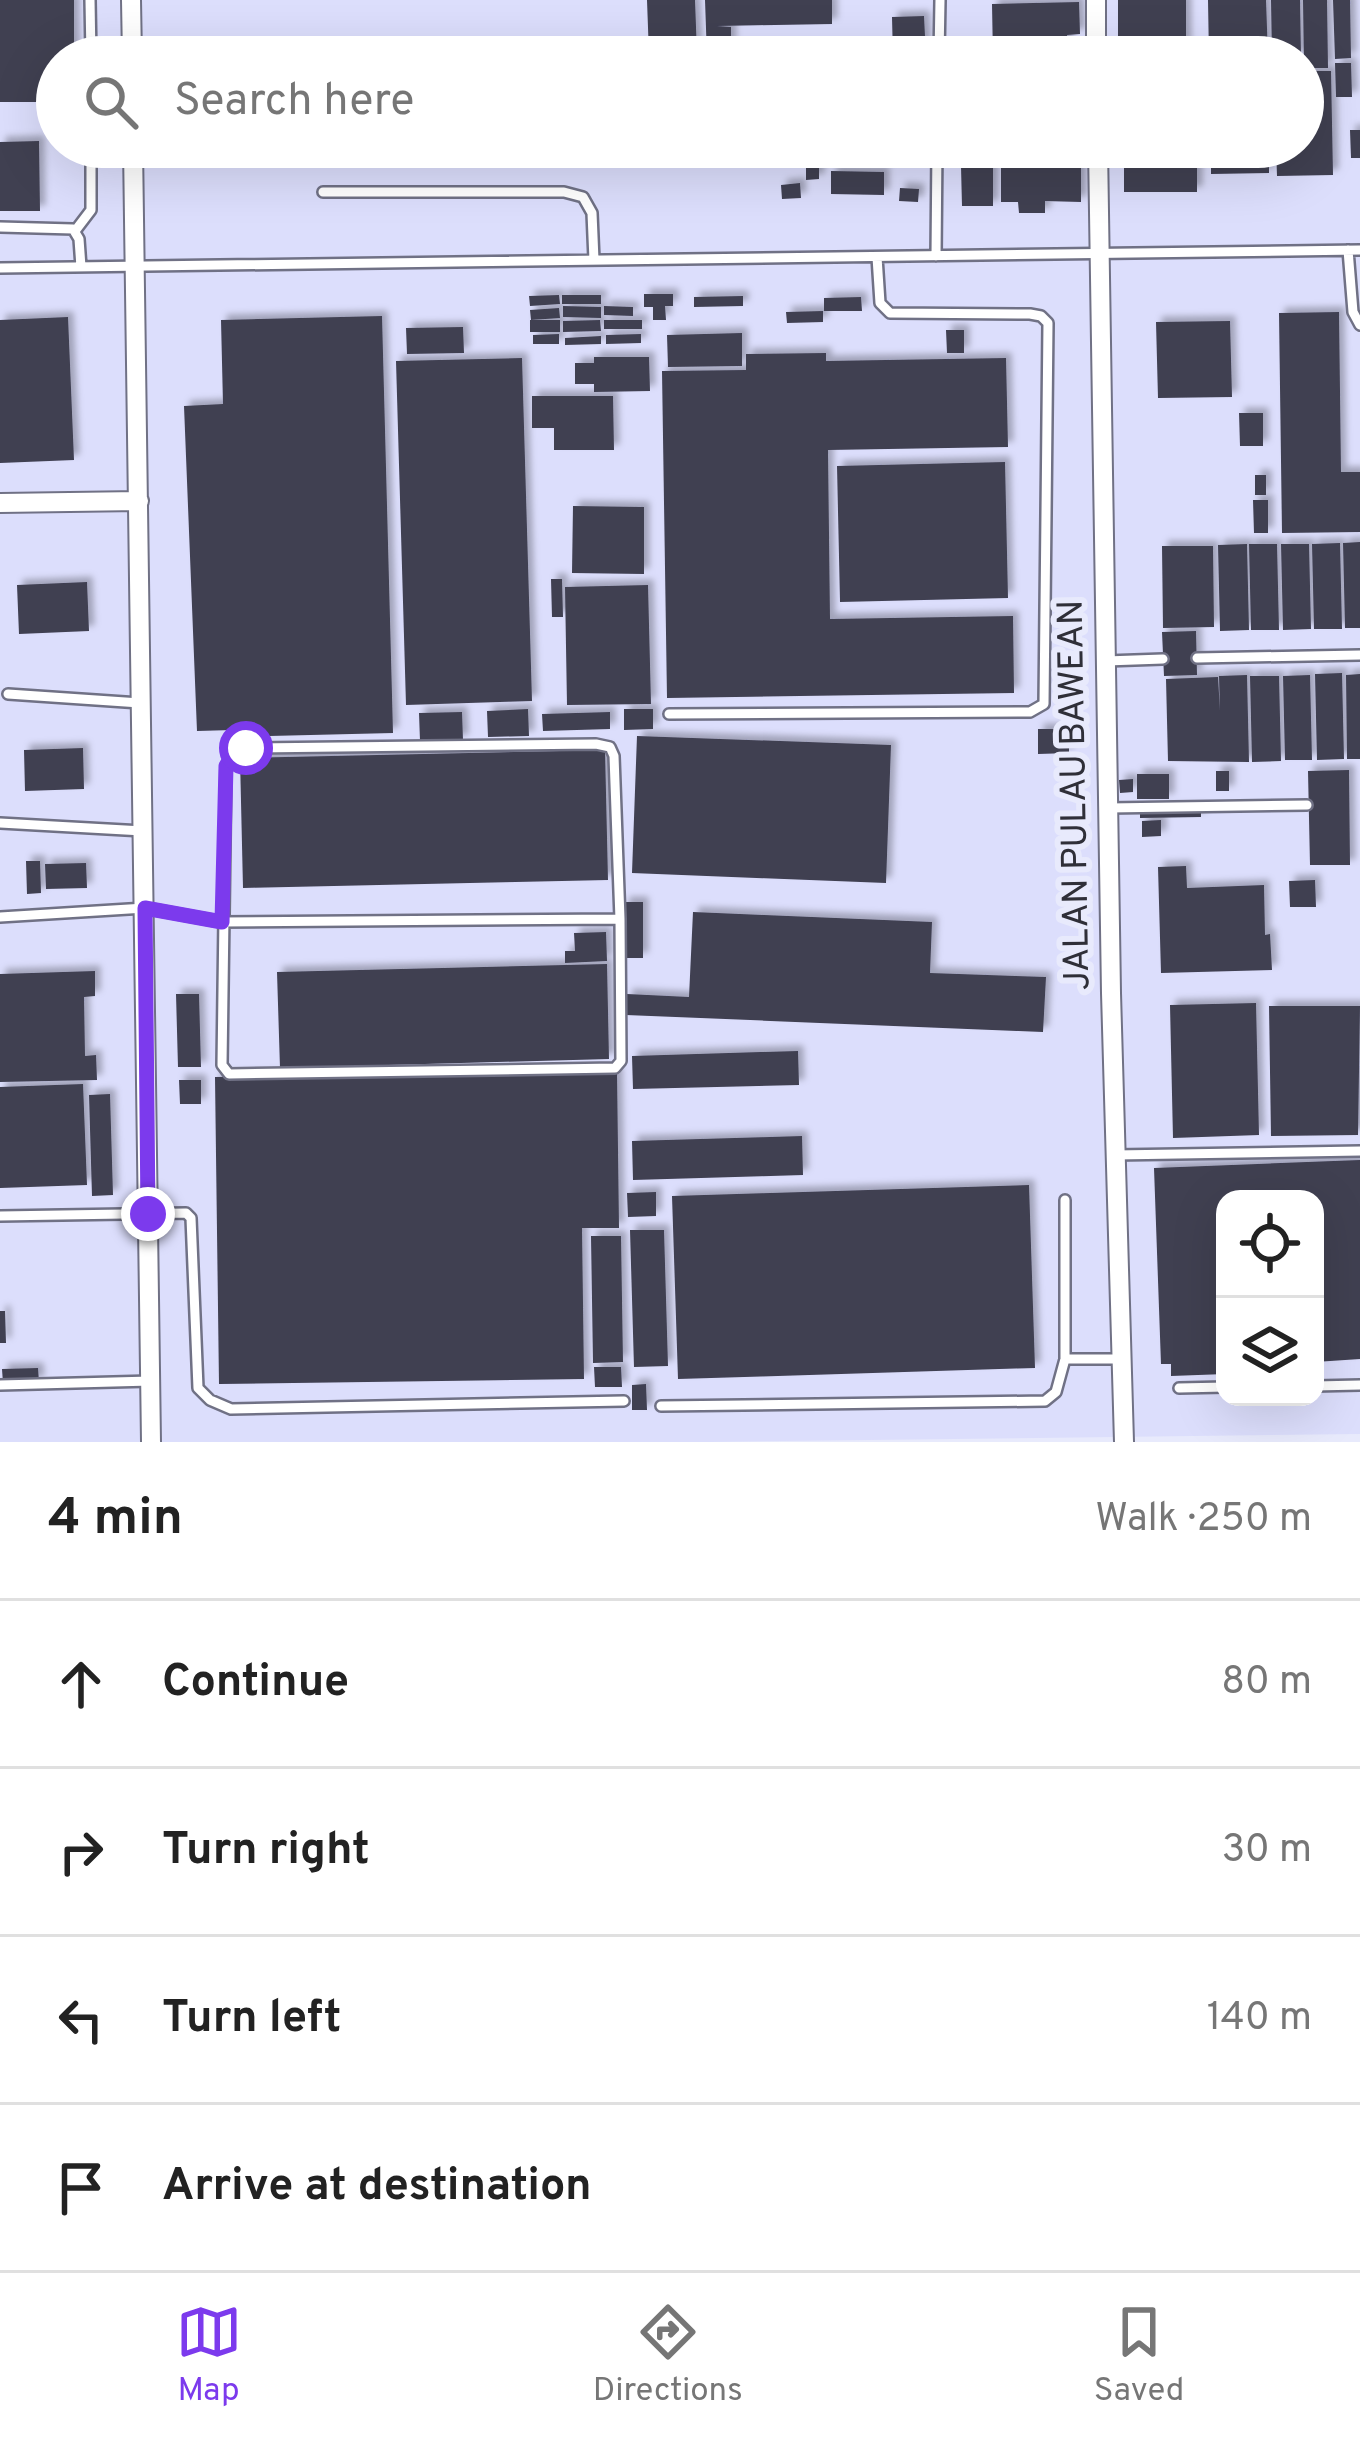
<!DOCTYPE html>
<html lang="en">
<head>
<meta charset="utf-8">
<style>
	:root { --surface:#fff; --page:#f2f2f2; --text:#222; --muted:#767676; --line:#e0e0e0; --accent:#7c3aed }
	body { margin:0; font-family:Overpass,sans-serif; background:var(--page); color:var(--text) }
	.controls { position:absolute; right:36px; bottom:36px; display:grid; overflow:hidden; border-radius:24px; box-shadow:0 12px 48px #0002 }
	.controls button { width:108px; height:108px; display:grid; place-items:center; padding:0; border:0; border-bottom:3px solid var(--line); background:var(--surface); color:var(--text); font:60px sans-serif }
	.stop { position:absolute; width:36px; height:36px; margin:-27px; border:9px solid #7c3aed; border-radius:50%; background:#fff }
	.stop.end { background:#7c3aed; border-color:#fff; box-shadow:0 3px 12px #0008 }
	.list { margin:0; padding:0; list-style:none }
	h2 { display:flex; justify-content:space-between; align-items:center; height:156px; margin:0; padding:0 48px; font-size:51px }
	h2 small { font-size:39px; font-weight:400; color:var(--muted) }
	.list li { display:grid; grid-template-columns:78px 1fr auto; gap:36px; align-items:center; box-sizing:border-box; height:168px; padding:0 48px; border-top:3px solid var(--line) }
	.list b { display:block; font-size:45px; white-space:nowrap }
	.list em { font-size:39px; font-style:normal; color:var(--muted) }
	.icon { flex:none; width:66px; height:66px; fill:none; stroke:currentColor; stroke-width:2; stroke-linecap:round; stroke-linejoin:round }
	.map { position:relative; flex:none; width:1360px; height:1442px; overflow:hidden }
	.search { position:absolute; background:var(--surface); box-shadow:0 12px 48px #0002; left:36px; right:36px; top:36px; height:132px; display:flex; align-items:center; gap:30px; box-sizing:border-box; padding:0 42px; border-radius:66px; color:var(--muted); font-size:45px }
	.sheet { height:828px; background:var(--surface) }
	nav { display:flex; justify-content:space-around; align-items:center; box-sizing:border-box; height:168px; border-top:3px solid var(--line); background:var(--surface); font-size:33px; color:var(--muted) }
	nav a { display:grid; justify-items:center; gap:6px }
	nav .on { color:var(--accent) }
	.map>svg:first-child { display:block }
</style>
</head>
<body>
<div class="map">
<svg width="1360" height="1442" viewBox="0 0 1360 1442">
	<defs>
		<filter id="shadow"><feDropShadow dx="5.5" dy="-5.5" stdDeviation="3" flood-color="#0004"/></filter>
	</defs>
	<rect width="100%" height="100%" fill="#e8eafc"/>
	<path fill="#dcdefc" fill-rule="evenodd" d="M0,0H1360V1434L709,1442H0ZM57,57H1303V147H57ZM1225,1199H1315V1397H1225Z"/>
	<path fill="#3f3f51" filter="url(#shadow)" d="M0,0H74V57H57V102H0Z
		M647,0H695L697,54L649,55Z
		M705,0H832V24L717,26L731,27V57H707Z
		M1118,0H1186V57H1118Z
		M1208,0H1266L1268,57H1209Z
		M1271,0H1300L1301,57H1272Z
		M1303,0H1327L1328,68H1304Z
		M1333,0H1350L1351,58L1335,59Z
		M1079,2L1080,34L1067,35L1068,57H993L992,4Z
		M924,16L926,57H893L892,17Z
		M751,50L820,51V57H751Z
		M1335,63H1351L1352,97H1336Z
		M1303,71H1331L1333,175L1277,176L1276,147H1303Z
		M1350,130H1360V158H1351Z
		M39,141L40,211H0V142Z
		M842,147L858,148L857,160L841,159Z
		M1001,147H1081V202L1045,201V213H1019L1018,202H1001Z
		M1124,147H1197V192H1124Z
		M1211,147H1269V173L1211,174Z
		M993,165V206H962L961,166Z
		M806,166H819V179L806,180Z
		M831,171L884,172V195L831,194Z
		M800,183L801,198L782,199L781,185Z
		M900,188L919,189L918,202L899,201Z
		M644,294H673V306H665L666,320H653V307H644Z
		M559,295L560,304L530,306L529,296Z
		M562,295H601V304H562Z
		M743,296V306L694,307V297Z
		M861,297L862,311H824V298Z
		M563,306L601,307V318L563,317Z
		M604,306L633,307V316L604,315Z
		M559,308L560,318L531,320L530,310Z
		M823,311V322L787,323L786,312Z
		M1339,312L1341,472H1360V532L1282,533L1279,313Z
		M382,316L393,733L232,737V730L197,731L184,406L223,404L221,320Z
		M68,317L74,460L0,463V320Z
		M530,320H560V332H530Z
		M600,320L601,331L563,332V321Z
		M604,320H642V329H604Z
		M1230,321L1232,397L1158,398L1156,322Z
		M463,327L464,353L407,354L406,328Z
		M946,330H964V353H947Z
		M742,333V366L668,367L667,335Z
		M559,334V344H533V335Z
		M641,334V343L606,344V335Z
		M601,336V344L565,345V338Z
		M826,353V361L1006,358L1008,447L828,450L830,619L1013,616L1014,693L667,698L662,371L746,370V354Z
		M594,357H649L650,391L594,392V384H575V363H594Z
		M522,358L532,701L406,705L396,361Z
		M532,396H613L614,450H554V428H532Z
		M1239,413H1263V446H1240Z
		M1005,462L1008,598L840,602L837,466Z
		M1255,475H1266V495H1255Z
		M1253,500H1268V533H1254Z
		M573,506L644,507V574L572,573Z
		M1360,542V628H1345L1343,543Z
		M1340,543L1342,629H1314L1312,544Z
		M1247,544L1249,630L1220,631L1218,545Z
		M1249,544H1277L1279,630H1251Z
		M1281,544H1309L1311,629L1283,630Z
		M1162,546H1213L1214,627L1163,628Z
		M551,579H562L563,617H552Z
		M87,582L89,631L19,634L17,585Z
		M648,585L651,704L567,705L565,587Z
		M1196,631L1197,675L1164,676L1162,632Z
		M1342,673L1344,759L1317,760L1315,674Z
		M1360,674V759H1347L1346,675Z
		M1247,675L1249,762L1168,761L1166,679L1218,677L1220,711L1219,676Z
		M1310,675L1312,760H1285L1283,676Z
		M1250,676H1279L1281,761L1252,762Z
		M528,709L529,736L488,737L487,711Z
		M624,709H653V729L624,730Z
		M462,712L463,740L420,741L419,713Z
		M610,712V729L543,731L542,714Z
		M1038,729H1069V753L1038,754Z
		M637,736L891,745L886,883L632,873Z
		M83,748L84,789L25,791L24,750Z
		M605,750L608,880L243,888L240,758Z
		M1349,770L1350,865H1310L1308,771Z
		M1216,771H1229V791H1216Z
		M1137,774H1169V799H1137Z
		M1133,779V792L1120,793L1119,780Z
		M1140,810H1201V817L1140,818Z
		M1161,820V836L1142,837V821Z
		M26,861H40L41,893L27,894Z
		M86,863L87,888L46,889L45,864Z
		M1186,866L1187,888L1264,885L1265,935L1270,934L1272,970L1161,973L1158,867Z
		M1315,880L1316,907H1290L1289,881Z
		M624,902H643V958H623Z
		M693,912L932,922L930,973L1046,977L1043,1032L626,1015L627,994L689,997Z
		M606,932L607,961L565,963V951H575L574,933Z
		M607,964L609,1059L280,1068L277,972Z
		M95,971V996L84,997L85,1056L96,1055L97,1080L0,1082V974Z
		M176,994H199L201,1067H178Z
		M1256,1003L1259,1135L1173,1138L1170,1005Z
		M1269,1006H1360L1358,1135L1271,1136Z
		M798,1051L799,1085L633,1089L632,1056Z
		M617,1072L619,1228H582L584,1379L219,1384L215,1077Z
		M179,1080H201V1104H180Z
		M83,1084L87,1185L0,1188V1087Z
		M110,1094L113,1195L92,1196L89,1095Z
		M802,1136L803,1175L633,1180L632,1141Z
		M1360,1160V1359L1315,1362V1199H1225V1374L1171,1376V1364H1161L1154,1168Z
		M1029,1185L1035,1368L678,1379L672,1196Z
		M656,1192V1216L628,1217L627,1193Z
		M630,1230H664L668,1366L634,1367Z
		M591,1236H621L623,1362L593,1363Z
		M0,1311H5L6,1343H0Z
		M594,1367H621L622,1387H595Z
		M38,1368L39,1382L3,1383L2,1369Z
		M646,1384L647,1410H632V1385Z"/>
	<g fill="none" stroke-linecap="round" stroke-linejoin="round">
		<g stroke="#707185" stroke-width="14">
			<path id="service" d="M90,0L91,57
				M939,57L940,0
				M323,192H564L583,197L592,213L594,260
				M0,227L73,229L79,239L81,267
				M75,231L91,210V147
				M1348,250L1353,312L1360,325
				M936,256L937,147
				M0,268L1360,250
				M1197,658L1360,655
				M1106,661L1163,659
				M8,694L140,703
				M669,714L1030,712L1044,704L1048,323L1041,316L1030,314L890,313L880,303L877,257
				M1109,808L1307,805
				M0,823L143,831
				M0,917L145,908L222,922L620,919L614,756L610,747L596,744L246,748L233,753L226,767L222,1065L229,1074L615,1068L621,1061L620,919
				M1115,1155L1360,1151
				M0,1216L186,1213L191,1218L198,1388L210,1400L231,1409L624,1401
				M1065,1359H1119
				M0,1385L151,1381
				M1315,1386L1360,1385
				M1179,1388L1225,1387
				M661,1406L1045,1401L1056,1392L1065,1359V1200"/>
		</g>
		<g stroke="#707185" stroke-width="22">
			<path id="minor" d="M131,0L132,57
				M1096,0V57
				M133,147L151,1442
				M1098,147L1111,993L1124,1442
				M0,503L139,501"/>
		</g>
		<use href="#service" stroke="#fff" stroke-width="9"/>
		<use href="#minor" stroke="#fff" stroke-width="18"/>
	</g>
	<g fill="none" stroke-linecap="round" stroke-linejoin="round">
		<path stroke="#7c3aed" stroke-width="15" d="M148,1214L145,908L222,922L226,766L233,754L246,748"/>
	</g>
	<g text-anchor="middle" dominant-baseline="central" stroke-width="12" stroke-linejoin="round" paint-order="stroke">
		<g font-size="36" fill="#2f2f38" stroke="#e8eafc">
			<text transform="translate(1076 795) rotate(-91)">JALAN PULAU BAWEAN</text>
		</g>
	</g>
</svg>
<div class="controls">
<button><svg class="icon" aria-label="locate" viewBox="0 0 24 24"><circle cx="12" cy="12" r="6"/><path d="M12 2v4M12 18v4M2 12h4M18 12h4"/></svg></button>
<button><svg class="icon" aria-label="layers" viewBox="0 0 24 24"><path d="M12 4l9 5-9 5-9-5zM3 14l9 5 9-5"/></svg></button>
</div>
<div class="stop" style="left:246px;top:748px"></div>
<div class="stop end" style="left:148px;top:1214px"></div>
<div class="search"><svg class="icon" aria-label="search" viewBox="0 0 24 24"><circle cx="10" cy="10" r="6"/><path d="M15 15l6 6"/></svg>Search here</div>
</div>
<section class="sheet">
<h2>4 min<small>Walk · 250 m</small></h2>
<ul class="list">
<li><svg class="icon" aria-label="ahead" viewBox="0 0 24 24"><path d="M12 20V5M6 11l6-6 6 6"/></svg><div><b>Continue</b></div><em>80 m</em></li>
<li><svg class="icon" aria-label="right" viewBox="0 0 24 24"><path d="M7 20v-9h11M14 6l5 5-5 5"/></svg><div><b>Turn right</b></div><em>30 m</em></li>
<li><svg class="icon" aria-label="left" viewBox="0 0 24 24"><path d="M17 20v-9H6M10 6l-5 5 5 5"/></svg><div><b>Turn left</b></div><em>140 m</em></li>
<li><svg class="icon" aria-label="arrive" viewBox="0 0 24 24"><path d="M6 21V4h12l-3 4 3 4H6"/></svg><div><b>Arrive at destination</b></div></li>
</ul>
</section>
<nav>
<a class="on"><svg class="icon" aria-label="map" viewBox="0 0 24 24"><path d="M3 6l6-2 6 2 6-2v14l-6 2-6-2-6 2zM9 4v14M15 6v14"/></svg>Map</a>
<a><svg class="icon" aria-label="directions" viewBox="0 0 24 24"><path d="M12 3l9 9-9 9-9-9zM9 14v-3h6M13 9l2 2-2 2"/></svg>Directions</a>
<a><svg class="icon" aria-label="saved" viewBox="0 0 24 24"><path d="M7 4h10v16l-5-4-5 4z"/></svg>Saved</a>
</nav>
</body>
</html>
